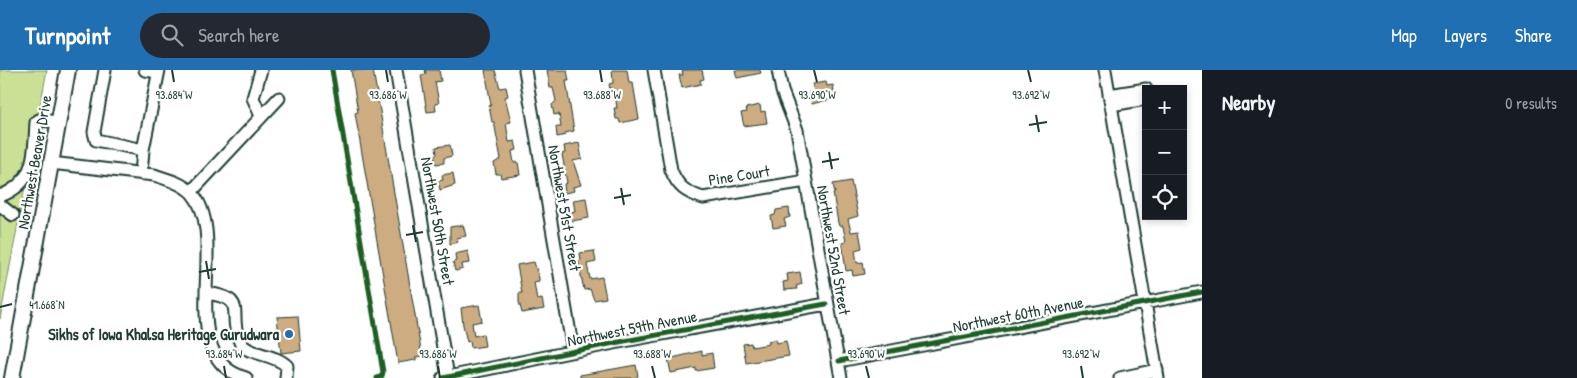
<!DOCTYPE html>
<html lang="en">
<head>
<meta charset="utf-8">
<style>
	:root { --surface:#171b24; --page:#242831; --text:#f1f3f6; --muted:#9ea1a6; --line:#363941; --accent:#1f6fb2 }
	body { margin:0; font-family:"Patrick Hand",sans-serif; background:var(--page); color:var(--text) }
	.controls { position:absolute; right:15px; top:15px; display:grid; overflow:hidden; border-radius:0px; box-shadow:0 2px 8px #0003 }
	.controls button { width:45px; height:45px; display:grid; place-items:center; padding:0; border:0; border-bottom:1px solid var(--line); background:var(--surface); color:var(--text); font:25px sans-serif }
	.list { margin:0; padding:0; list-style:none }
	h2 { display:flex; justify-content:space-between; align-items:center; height:65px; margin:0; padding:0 20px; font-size:21px }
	h2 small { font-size:16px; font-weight:400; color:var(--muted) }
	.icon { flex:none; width:28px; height:28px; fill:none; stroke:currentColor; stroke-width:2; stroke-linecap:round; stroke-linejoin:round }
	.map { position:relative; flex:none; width:1202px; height:308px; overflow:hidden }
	header { display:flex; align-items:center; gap:30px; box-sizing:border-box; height:70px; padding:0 25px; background:var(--accent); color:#fff }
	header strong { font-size:24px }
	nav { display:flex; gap:28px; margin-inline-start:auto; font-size:18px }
	.search { width:350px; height:45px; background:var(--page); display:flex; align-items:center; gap:12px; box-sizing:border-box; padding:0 18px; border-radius:28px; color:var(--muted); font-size:19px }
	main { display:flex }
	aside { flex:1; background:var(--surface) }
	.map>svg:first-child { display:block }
</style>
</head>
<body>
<header>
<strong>Turnpoint</strong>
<div class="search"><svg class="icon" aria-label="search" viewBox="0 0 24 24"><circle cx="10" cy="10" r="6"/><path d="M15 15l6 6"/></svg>Search here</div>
<nav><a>Map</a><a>Layers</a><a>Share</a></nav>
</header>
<main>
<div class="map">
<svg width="1202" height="308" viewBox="0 0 1202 308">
	<rect width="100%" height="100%" fill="#fff"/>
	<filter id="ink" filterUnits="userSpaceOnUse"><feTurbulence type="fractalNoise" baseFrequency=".02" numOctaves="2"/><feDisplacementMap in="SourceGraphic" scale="10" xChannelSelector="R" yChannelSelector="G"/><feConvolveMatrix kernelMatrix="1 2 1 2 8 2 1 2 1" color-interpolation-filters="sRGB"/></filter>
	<g filter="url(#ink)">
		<path fill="#cae095" stroke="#748e64" d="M0,0H47L0,249Z"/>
		<path fill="#ccac80" stroke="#1f3d34" d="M351,0H373L422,286L416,287V290L398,293L355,43L358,42Z
			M425,0H439L441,11L435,12L439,33L435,34L436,41L427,42L421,5L426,4Z
			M485,0H495L500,18L506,17L508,26L505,27L511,52L506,53L509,72L515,71L517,80L512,81L514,93L518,92L520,105L501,108L500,104H496L494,93L501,89L494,52H492L489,36L491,35Z
			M547,0H567L569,11H566L574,61L565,63L566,65L557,67L556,57H561L559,44L554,45L552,35L556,31L553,18H550Z
			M612,0H627L629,13H633L639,49L620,53L619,49H616L614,38H617L615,24L611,25L609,14L613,13Z
			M682,0H702L704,9L700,10L701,14L682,18L679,5H683Z
			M735,0H760L761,3L737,8Z
			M826,12L827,16L833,15L835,28L812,34L809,22L814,21L812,14Z
			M760,35L761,42L765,41L767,53L744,56L741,43L747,42L746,38Z
			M579,73L582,89L573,91L581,115L573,117L574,121L565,123L564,114L567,113L562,84L565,83L564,76Z
			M450,75L452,86L444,88V93L436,94L434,85L437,84L436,77Z
			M453,103L455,115L440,120L438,111L443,110L442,105Z
			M851,111L858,146L848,149L851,162L859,161L862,178L855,180L857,193L863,192L865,204L853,206L852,200L846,201L842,173L846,172L843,156H839L838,153L833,123H835L833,114Z
			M586,128L589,148L572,151L570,142L575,141L573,130Z
			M789,138L790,147L784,149L786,156L773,158L771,146L775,145L776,140Z
			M463,155L466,166L457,168L458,172L450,174V157Z
			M468,181L470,193L462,194L463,199L455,201L453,192L456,191L455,184Z
			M594,181L596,192L587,194L590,209L602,207L606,228L594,230L590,219L584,220L578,191L581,190L580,183Z
			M534,192L539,208V211L534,212L537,230L542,229L544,239L522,243L519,232V223H522L517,195Z
			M800,202L802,214L796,216L797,219L784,220L783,212L788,211L787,204Z
			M479,235L482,251L472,253L474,266L483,264L485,276L471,278L470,271L467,272L463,255L461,238Z
			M298,246L301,281L281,283L277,247Z
			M776,269L777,273L786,271L789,286L746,293L743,274L751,273L752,277L769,274L768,271Z
			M702,281V285L712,283L714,298L696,301V298L671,303L668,289Z
			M636,295L638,306L635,308H580V305Z"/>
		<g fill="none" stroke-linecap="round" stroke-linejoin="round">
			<g stroke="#1f3d34" stroke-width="15">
				<path id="minor" d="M105,0L94,62L96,70L143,80L159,0
					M145,0L158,2
					M261,0L253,28L261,46
					M396,0L448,307
					M525,0L573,281
					M654,0L671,100C678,117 685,122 703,128L806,111
					M778,0L782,21L797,60L841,308
					M1105,0L1158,308
					M1109,25L1146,19
					M1111,35L1146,29
					M51,93L154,105C167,109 182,113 192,123C232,168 171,288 246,308
					M141,104L143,80
					M191,122L279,28
					M0,126C35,113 34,86 36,52L39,50L59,52
					M0,135L13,145
					M206,223C251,229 226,243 240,272C246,285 274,283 287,296L286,308
					M839,291L1202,222
					M443,308L619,272L826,234
					M1120,308L1157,300"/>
			</g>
			<g stroke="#1f3d34" stroke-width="18">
				<path id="major" d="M12,308L68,0"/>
			</g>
			<use href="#minor" stroke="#fff" stroke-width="11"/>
			<use href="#major" stroke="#fff" stroke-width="14"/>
			<g stroke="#fff" stroke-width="8">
				<path id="cycleway" d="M332,0L383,302L382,306L377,308
					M839,291L1202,222
					M443,308L619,272L826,234"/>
			</g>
			<use href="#cycleway" stroke="#1b5e20" stroke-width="5"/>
		</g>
	</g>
	<path fill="none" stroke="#1f3d34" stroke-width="2" d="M172,0L174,12M386,0L388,12M600,0L602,12M814,0L817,12M1028,0L1031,12M1036,45L1039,62M1029,55L1047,52M829,82L832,99M822,92L839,89M621,118L624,135M614,128L631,125M413,155L416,172M406,165L423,162M206,191L209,209M199,202L216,199M0,237L12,234M224,296L226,308M438,296L440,308M652,296L655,308M866,296L869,308M1081,296L1083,308"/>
	<circle fill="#1f6fb2" stroke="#fff" stroke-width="2" cx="289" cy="264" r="5"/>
	<g text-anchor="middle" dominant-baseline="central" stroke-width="4.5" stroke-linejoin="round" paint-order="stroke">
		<g font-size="16" fill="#1f3d34" stroke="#fff">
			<text transform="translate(34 92) rotate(-80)">Northwest Beaver Drive</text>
			<text transform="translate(739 105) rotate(-9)">Pine Court</text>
			<text transform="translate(565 138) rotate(80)">Northwest 51st Street</text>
			<text transform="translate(438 151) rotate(80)">Northwest 50th Street</text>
			<text transform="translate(834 180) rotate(80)">Northwest 52nd Street</text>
			<text transform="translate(1018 244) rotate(-11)">Northwest 60th Avenue</text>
			<text transform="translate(632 258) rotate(-11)">Northwest 59th Avenue</text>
		</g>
		<g font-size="16" font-weight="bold" fill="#1f3d34" stroke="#fff" text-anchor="end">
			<text x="279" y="264">Sikhs of Iowa Khalsa Heritage Gurudwara</text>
		</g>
	</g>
	<g font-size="12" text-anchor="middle" fill="#1f3d34" stroke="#fff" stroke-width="4.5" stroke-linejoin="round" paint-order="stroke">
		<text x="174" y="29">93.684°W</text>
		<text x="388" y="29">93.686°W</text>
		<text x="1031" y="29">93.692°W</text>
		<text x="602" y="29">93.688°W</text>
		<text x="817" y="29">93.690°W</text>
		<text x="47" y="239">41.668°N</text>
		<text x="224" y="288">93.684°W</text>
		<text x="438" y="288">93.686°W</text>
		<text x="652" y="288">93.688°W</text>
		<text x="866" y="288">93.690°W</text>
		<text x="1081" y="288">93.692°W</text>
	</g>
</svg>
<div class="controls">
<button>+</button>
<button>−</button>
<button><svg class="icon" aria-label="locate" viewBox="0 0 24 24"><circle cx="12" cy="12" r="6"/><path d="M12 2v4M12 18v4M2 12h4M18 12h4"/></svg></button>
</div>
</div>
<aside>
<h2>Nearby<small>0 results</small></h2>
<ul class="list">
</ul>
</aside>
</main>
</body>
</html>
